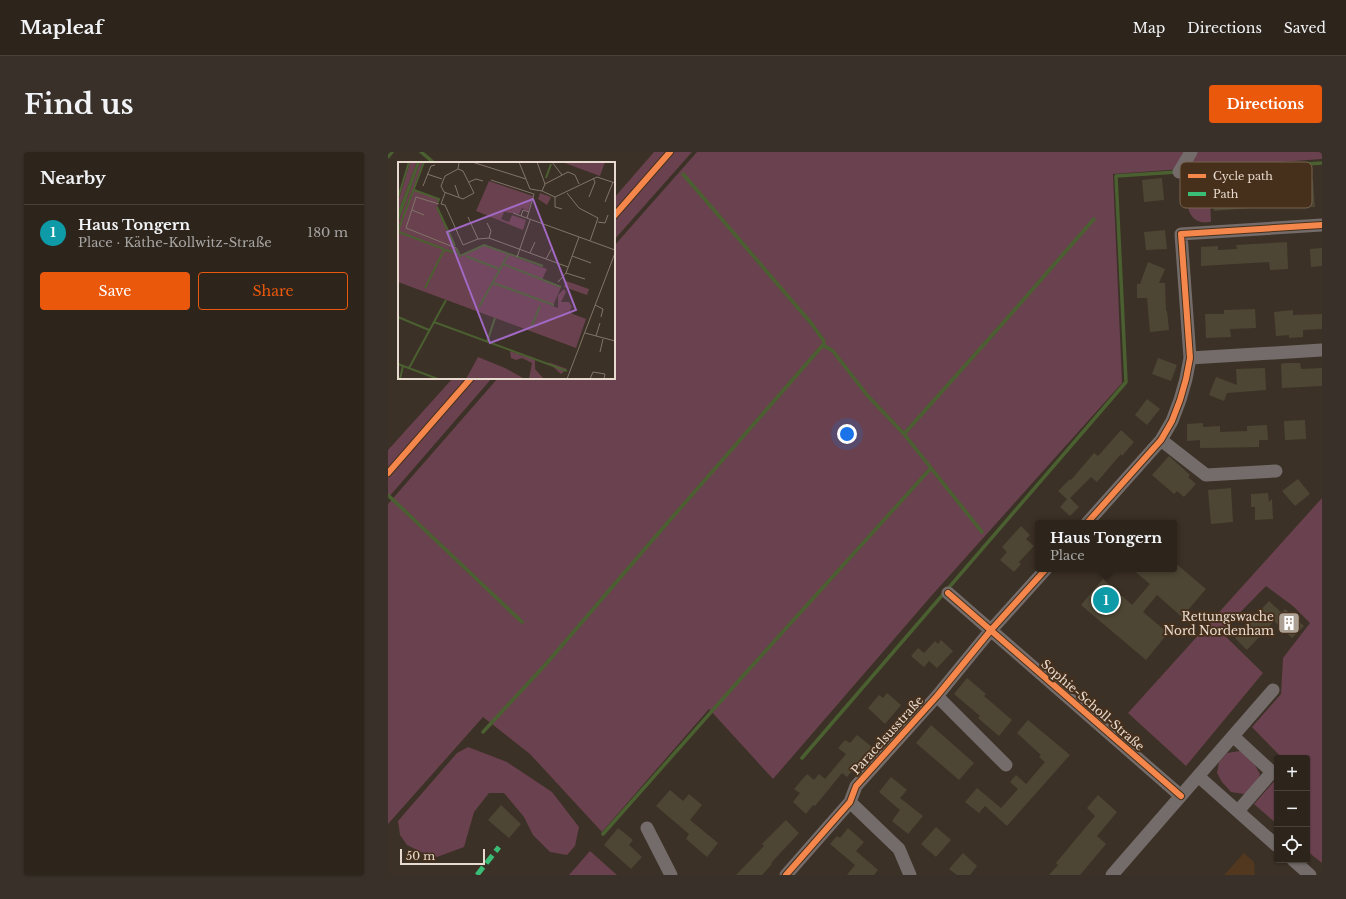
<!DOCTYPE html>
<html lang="en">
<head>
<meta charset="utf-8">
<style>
	:root { --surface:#2d251c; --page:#393129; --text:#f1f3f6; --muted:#a7a5a3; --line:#48423b; --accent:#ea580c }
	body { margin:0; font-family:"Libre Baskerville",serif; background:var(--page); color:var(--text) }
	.controls { position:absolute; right:12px; bottom:12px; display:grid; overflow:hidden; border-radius:4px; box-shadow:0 1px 3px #0004 }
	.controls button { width:36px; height:36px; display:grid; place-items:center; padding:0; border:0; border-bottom:1px solid var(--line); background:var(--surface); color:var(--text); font:20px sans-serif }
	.scale { position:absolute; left:12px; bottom:10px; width:85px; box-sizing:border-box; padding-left:4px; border:2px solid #e8dace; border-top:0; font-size:11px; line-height:14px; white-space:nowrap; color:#e8dace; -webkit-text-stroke:3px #46301c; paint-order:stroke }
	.you { position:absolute; left:459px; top:282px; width:14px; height:14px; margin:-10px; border:3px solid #fff; border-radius:50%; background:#1a73e8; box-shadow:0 0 0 6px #1a73e833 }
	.badge { display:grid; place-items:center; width:26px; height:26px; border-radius:50%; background:var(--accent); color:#fff; font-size:13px; font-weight:700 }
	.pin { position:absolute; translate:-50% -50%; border:2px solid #fff; box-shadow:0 1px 4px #0006 }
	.popup { position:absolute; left:647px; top:368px; width:142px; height:52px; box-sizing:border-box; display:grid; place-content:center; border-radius:4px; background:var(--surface); filter:drop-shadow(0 1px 3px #0005); font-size:13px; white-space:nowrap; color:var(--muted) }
	.popup b { font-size:15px; color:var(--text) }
	.popup::after { content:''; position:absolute; left:50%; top:100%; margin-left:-8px; border:8px solid transparent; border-top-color:var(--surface) }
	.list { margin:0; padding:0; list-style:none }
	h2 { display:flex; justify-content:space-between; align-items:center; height:52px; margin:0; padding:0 16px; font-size:17px }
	h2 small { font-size:13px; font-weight:400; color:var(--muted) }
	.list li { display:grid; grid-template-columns:26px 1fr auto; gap:12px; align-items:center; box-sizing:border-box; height:56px; padding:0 16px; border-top:1px solid var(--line) }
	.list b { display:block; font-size:15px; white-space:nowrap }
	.list p { margin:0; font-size:13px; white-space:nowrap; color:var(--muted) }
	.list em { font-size:13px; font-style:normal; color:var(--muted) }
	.actions { display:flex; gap:8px; padding:12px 16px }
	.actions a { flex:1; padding:9px 0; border:1px solid var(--accent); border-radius:4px; text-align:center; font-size:14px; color:var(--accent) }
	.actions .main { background:var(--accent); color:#fff }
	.icon { flex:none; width:22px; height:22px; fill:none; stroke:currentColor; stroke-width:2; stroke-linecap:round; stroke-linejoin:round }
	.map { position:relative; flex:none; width:934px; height:723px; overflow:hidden; border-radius:4px }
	header { display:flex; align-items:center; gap:24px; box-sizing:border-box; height:56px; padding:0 20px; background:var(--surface); border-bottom:1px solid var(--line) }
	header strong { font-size:19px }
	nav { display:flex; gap:22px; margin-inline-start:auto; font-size:14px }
	.intro { display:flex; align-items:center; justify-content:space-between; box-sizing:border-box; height:96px; padding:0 24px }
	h1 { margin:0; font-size:28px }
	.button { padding:10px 18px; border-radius:4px; background:var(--accent); color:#fff; font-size:14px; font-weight:700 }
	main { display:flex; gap:24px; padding:0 24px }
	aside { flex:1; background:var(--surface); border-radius:4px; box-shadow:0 1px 3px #0004 }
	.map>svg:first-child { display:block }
</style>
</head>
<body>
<header>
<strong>Mapleaf</strong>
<nav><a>Map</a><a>Directions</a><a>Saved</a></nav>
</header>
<div class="intro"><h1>Find us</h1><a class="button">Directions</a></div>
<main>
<aside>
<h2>Nearby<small></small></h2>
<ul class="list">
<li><span class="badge" style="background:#0f9aa8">1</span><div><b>Haus Tongern</b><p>Place · Käthe-Kollwitz-Straße</p></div><em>180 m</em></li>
</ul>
<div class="actions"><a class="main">Save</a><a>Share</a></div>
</aside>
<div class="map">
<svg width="934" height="723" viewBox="0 0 934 723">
	<rect width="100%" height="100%" fill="#3c3126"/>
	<path fill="#51381f" d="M856,701L866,710L867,723H836Z"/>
	<path fill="#6a414e" d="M266,0H304L226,88V46Z
		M309,0H934V7L725,22L734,231L545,442L385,627L321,557L214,680L142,602L95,565L0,672V352L110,226H226V94Z
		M821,23L823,70C820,70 816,71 813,70C795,66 799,38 798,24Z
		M65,226H104L0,346V298Z
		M934,346V711L919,699V606H894L864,575L893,542L895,506L922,471L905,454L878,434L833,480L875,521L798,614L740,561Z
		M80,595L119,610L164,640L191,675L187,694L179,703L162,700L145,683L136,665L116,641H101L86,660L76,695L49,705L33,700L19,693L12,683L10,669L69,601Z
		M852,599L864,608L872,622L868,635L856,642L843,640L834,630L829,621L831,610L839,601Z
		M889,626V672L866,652Z
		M202,699L229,723H181Z"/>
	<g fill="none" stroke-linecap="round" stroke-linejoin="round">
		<path stroke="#4a6030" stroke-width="3.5" d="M33,0L46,11
			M0,5L4,0
			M795,20L934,11
			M435,193L445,199L479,243L516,282L594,380
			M516,282L616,170L706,67
			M0,343L134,470
			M95,580L158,512L268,384L435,193L436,189L423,171L295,22
			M414,606L738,230L728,24L789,20
			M215,682L355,524L543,316"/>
	</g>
	<path fill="#4e4634" d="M774,26L776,48L756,50L754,28Z
		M925,28L927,55L902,56L901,53L826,59L825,41L900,36V29Z
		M777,78L779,97L758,98L756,80Z
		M899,90L900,117L882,118L881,110L813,114V95L830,94V98L849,97L848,93Z
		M934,96V114L923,115L922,97Z
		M760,110L777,117L771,131H777L778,159H779L781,178L762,180L759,146H749V132H752Z
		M867,157L868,176L842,177L843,185L818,186L817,162H836V158Z
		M905,158V163L934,162V177L915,178V185L901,186V183L888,184L886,160Z
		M770,206L789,213L783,229L764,222Z
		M897,211H912L913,217L934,216V234L894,236L893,212Z
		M877,216L878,238L839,241L836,249L821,243L828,225L849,233L848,217Z
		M759,247L772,257L759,273L747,263Z
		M917,268L918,287L897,288L896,269Z
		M815,271V275L832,274V280L859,279V274L879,273L880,288H871V295L812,296V288L799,289V272Z
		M733,278L746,290L734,304L733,302L709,330L703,325L682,346L691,355L682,364L672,355L679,347L670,339L682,327L683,328L706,301L710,304Z
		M781,304L802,323L800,325L808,332L796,345L789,339L786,342L764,323Z
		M910,327L922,342L907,354L894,339Z
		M843,336L845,370L823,372L820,338Z
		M880,341L881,350L884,347L885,367L867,368V355H863V342Z
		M633,374L642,383L638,387L646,394L631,410L633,412L626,420L612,408L619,400L614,395Z
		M786,410L818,437L794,465L769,443L755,460L780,481L758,508L693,453L715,427L744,453L762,432L744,417H786Z
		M881,449L894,461L897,457L916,474L904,486L886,469L859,498L847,486Z
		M553,488L565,499L549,516L541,509L536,515L523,504L530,496L536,501L547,489L550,492Z
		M579,526L598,542L596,544L624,568L611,584L590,566L592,564L566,542Z
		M499,541L513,553L497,572L480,556L491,543L495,546Z
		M640,568L682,603L619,674L597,654L591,661L577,650L589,636L613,656L630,637L622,630L628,623L638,632L657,610L651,605L653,603L629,581Z
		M543,573L586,611L571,628L528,591Z
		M469,583L484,595L459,625L454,621L427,654L425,653L418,662L405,650L412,641L406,637L419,622L426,628L431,622L437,627L458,602L450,596L457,588L462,591Z
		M503,625L519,638L512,646L535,664L520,682L504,669L512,658L491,640Z
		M282,638L295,649L301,642L314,653L302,668L330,691L319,705L298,687L301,682L268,654Z
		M710,643L729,660L709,684L718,692L692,723H661L670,713L668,711L707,664L699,656Z
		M113,653L133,672L121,686L100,668Z
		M398,668L411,681L383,711L384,712L374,723H348L376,694L374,692Z
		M548,675L563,688L548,705L533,692Z
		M230,676L245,688L241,693L254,705L243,717L216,693Z
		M460,676L476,690L468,699L490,718L486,723H459L467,713L442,692L449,684L452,686Z
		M575,701L589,714L582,723H569L561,717Z"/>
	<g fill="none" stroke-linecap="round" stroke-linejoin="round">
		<path stroke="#736c6a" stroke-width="13" d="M791,20L803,0
			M802,206L934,198
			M773,288L818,323L888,319
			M699,371L773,288L784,269L792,248L798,227L802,206L793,82L934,73
			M560,441L793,644
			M549,544L618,613
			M845,584L884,620L850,659
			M810,624L889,694
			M462,650L511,697L522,723
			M259,676L283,723
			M905,708L922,723
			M398,723L462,650L468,634L549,544L603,478L658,417
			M724,723L885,538"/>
		<path stroke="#3abd76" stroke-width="5" stroke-dasharray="10 5" stroke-linecap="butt" d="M89,723L111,695"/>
		<g stroke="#46301c" stroke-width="8">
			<path id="cycleway" d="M226,64L282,0
				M0,321L83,226
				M699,371L773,288L784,269L792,248L798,227L802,206L793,82L934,73
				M560,441L793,644
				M398,723L462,650L468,634L549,544L603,478L658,417"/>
		</g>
		<use href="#cycleway" stroke="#f5874c" stroke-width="6"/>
	</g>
	<defs>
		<g id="building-square" transform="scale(1.15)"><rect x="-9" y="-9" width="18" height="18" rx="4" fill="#ac9f93" stroke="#46301c"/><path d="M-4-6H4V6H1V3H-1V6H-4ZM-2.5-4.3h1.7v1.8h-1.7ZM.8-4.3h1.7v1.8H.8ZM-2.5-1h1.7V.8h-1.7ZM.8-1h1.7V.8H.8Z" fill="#fff"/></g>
	</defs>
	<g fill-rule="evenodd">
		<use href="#building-square" x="901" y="471"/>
	</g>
	<g text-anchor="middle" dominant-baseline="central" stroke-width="4" stroke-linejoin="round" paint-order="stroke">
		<g font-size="12" fill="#e8dace" stroke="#46301c" text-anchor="end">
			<text x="886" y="464">Rettungswache<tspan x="886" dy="14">Nord Nordenham</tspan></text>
		</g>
		<g font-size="12" fill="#e8dace" stroke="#46301c">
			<text transform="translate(705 553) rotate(41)">Sophie-Scholl-Straße</text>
			<text transform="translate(499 583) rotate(-48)">Paracelsusstraße</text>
		</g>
	</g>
	<g transform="translate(10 10)">
		<rect width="217" height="217" fill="#3c3126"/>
		<path d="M12,0H19L0,50V40ZM22,0H25L0,67V61ZM164,0H207L202,14ZM91,19L135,34L130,49L124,46L121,52L106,50L105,53L103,57L111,60L114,53L128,58L125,68L78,49ZM15,28L41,37L39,47L61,94L86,83L149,107L144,118L163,125L155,144L160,146V133L166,127L168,130L163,140H171L174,145L171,150L165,148L188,157L178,186L0,120V70ZM142,31L153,35L149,43L140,37ZM168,119L191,127L189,133L166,125ZM112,189L137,198V207L146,217H131L134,201L124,196L118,198L113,196ZM80,195L107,206L127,217H68ZM150,200L169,207L163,212Z" fill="#6a414e"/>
		<path d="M19,0H22L0,61V50Z" fill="#4a6030"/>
		<path fill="none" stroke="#4a6030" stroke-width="2" d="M148,16L153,2M16,28L41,37L40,40M0,36L11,0M39,45L57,84M0,69L26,0M1,70L46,87M58,86L62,94L86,83L145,104M68,94L101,107M105,102L163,125M95,121L156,143M27,126L46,88L56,90M81,145L110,93M0,155L31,168M36,160L169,209M133,166L142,144M89,180L97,156M0,202L40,217M11,206L48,138M2,217L5,204"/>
		<path fill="none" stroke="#817569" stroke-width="1" d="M74,0L128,17M121,0L132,27L144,29M139,0L147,22M154,0L164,13M60,7L65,9L76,31L65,37L46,30L43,24L47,14L60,7L61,0M29,12L44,17M93,18L136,32L129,56M71,20L78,17L85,19M57,23L61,35M25,24L33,4L37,3M144,29L157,35L199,15L217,21M144,29L147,22L170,10L177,13L181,22M47,31L43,42L47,43L65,83L80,77L91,76L170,105M169,31L181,46L200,56L192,79M157,35V45L164,47M191,35L197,20L195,16M207,40L215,20M41,42L18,35L8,66L58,86M14,48L26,53M115,51L217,88M123,54L125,48L131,50M70,55L80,77M200,60L207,61L210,53M89,61L93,69L91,76M132,91L137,80M174,94L193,101M119,95L132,58M148,97L154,86M168,111L187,117M160,120L168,111L181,75M197,143L205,147L203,155M187,171L217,179M198,174L202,161M202,190L205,177M169,217L217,91M192,217L195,210L207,212L206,217"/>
		<path fill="#a169c4" fill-opacity="0.15" stroke="#a169c4" stroke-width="2" d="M135,37L178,148L92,181L49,70Z"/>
		<rect width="217" height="217" fill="none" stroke="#e8dace" stroke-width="2"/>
	</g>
	<rect x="792" y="10" width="132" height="46" rx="6" fill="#46301c" stroke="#776351" stroke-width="1"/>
	<rect x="800" y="22" width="18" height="4" fill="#f5874c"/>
	<rect x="800" y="40" width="18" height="4" fill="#3abd76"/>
	<g font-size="11" fill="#e8dace">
		<text x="825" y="28">Cycle path</text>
		<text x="825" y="46">Path</text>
	</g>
</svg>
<div class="controls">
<button>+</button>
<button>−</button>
<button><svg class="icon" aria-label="locate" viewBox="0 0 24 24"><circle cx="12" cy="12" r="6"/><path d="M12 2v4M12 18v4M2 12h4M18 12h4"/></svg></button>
</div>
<div class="scale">50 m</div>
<div class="you"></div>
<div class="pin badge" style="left:718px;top:448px;background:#0f9aa8">1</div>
<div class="popup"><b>Haus Tongern</b>Place</div>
</div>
</main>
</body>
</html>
